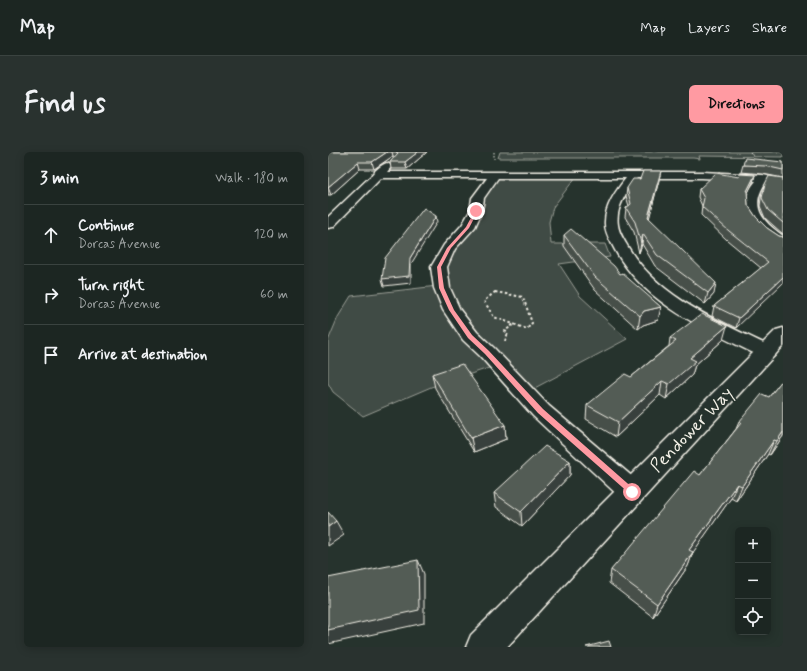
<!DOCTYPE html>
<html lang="en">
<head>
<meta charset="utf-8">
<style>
	:root { --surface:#1c2622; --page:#29322f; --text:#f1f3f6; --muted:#a0a5a5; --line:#3a4340; --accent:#ff9aa2 }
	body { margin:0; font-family:Mynerve,sans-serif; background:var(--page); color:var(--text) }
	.controls { position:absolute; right:12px; bottom:12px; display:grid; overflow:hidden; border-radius:6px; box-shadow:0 2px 10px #0003 }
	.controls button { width:36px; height:36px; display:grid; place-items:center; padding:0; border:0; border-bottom:1px solid var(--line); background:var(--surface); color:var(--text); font:20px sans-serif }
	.stop { position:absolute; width:12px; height:12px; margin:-9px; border:3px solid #ff9aa2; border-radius:50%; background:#fff }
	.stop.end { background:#ff9aa2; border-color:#fff; box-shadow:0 1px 4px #0008 }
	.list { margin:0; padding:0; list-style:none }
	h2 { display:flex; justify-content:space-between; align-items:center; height:52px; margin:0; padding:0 16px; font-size:17px }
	h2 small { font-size:13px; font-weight:400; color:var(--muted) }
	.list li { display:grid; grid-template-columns:26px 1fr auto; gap:12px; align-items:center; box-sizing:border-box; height:60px; padding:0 16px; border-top:1px solid var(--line) }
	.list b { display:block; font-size:15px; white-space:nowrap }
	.list p { margin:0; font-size:13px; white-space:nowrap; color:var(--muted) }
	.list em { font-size:13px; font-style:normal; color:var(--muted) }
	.icon { flex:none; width:22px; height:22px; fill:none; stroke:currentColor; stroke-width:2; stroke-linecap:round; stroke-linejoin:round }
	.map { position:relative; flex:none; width:455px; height:495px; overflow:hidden; border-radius:6px }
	header { display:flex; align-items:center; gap:24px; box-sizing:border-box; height:56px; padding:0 20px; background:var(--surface); border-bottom:1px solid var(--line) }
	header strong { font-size:19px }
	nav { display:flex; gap:22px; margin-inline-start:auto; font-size:14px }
	.intro { display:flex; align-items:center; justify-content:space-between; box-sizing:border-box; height:96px; padding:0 24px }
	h1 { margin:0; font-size:28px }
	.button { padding:10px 18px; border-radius:6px; background:var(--accent); color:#111; font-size:14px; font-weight:700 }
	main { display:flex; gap:24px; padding:0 24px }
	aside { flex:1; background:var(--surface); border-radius:6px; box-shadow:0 2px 10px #0003 }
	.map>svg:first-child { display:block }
</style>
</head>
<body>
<header>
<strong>Map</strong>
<nav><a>Map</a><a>Layers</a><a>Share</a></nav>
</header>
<div class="intro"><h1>Find us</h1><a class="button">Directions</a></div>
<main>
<aside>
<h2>3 min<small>Walk · 180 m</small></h2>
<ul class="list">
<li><svg class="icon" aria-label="ahead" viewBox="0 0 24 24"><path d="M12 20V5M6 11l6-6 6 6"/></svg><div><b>Continue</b><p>Dorcas Avenue</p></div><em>120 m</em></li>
<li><svg class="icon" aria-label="right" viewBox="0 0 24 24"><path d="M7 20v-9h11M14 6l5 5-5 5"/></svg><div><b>Turn right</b><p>Dorcas Avenue</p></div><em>60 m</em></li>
<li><svg class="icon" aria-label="arrive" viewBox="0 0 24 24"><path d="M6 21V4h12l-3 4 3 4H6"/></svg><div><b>Arrive at destination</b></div></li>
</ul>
</aside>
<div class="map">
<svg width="455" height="495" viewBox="0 0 455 495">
	<rect width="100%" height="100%" fill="#26332d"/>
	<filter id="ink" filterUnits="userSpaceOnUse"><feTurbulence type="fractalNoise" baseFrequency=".025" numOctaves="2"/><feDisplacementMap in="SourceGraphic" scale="8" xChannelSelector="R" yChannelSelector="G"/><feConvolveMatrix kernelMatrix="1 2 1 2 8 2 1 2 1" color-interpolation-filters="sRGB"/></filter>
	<g filter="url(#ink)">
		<path fill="#414b45" stroke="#9a9e96" d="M172,0H455V5L371,4L372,7L365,6H170Z
			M170,24L248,25L225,55L221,70L223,92H277L282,105L231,112L252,144L299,187L201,239L173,212L103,235L35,264L5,240L0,231V189L10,165L23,144L118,133L114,116L154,46Z"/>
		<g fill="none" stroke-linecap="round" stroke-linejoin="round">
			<g stroke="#f4f1e8" stroke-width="3">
				<path id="street" d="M59,11L64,14L59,20H374L435,23L455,27V33L438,30C421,55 434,69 455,84V94C440,90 420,70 418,55C417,45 422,36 428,29L374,26H309C299,39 287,56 290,73C291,81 296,88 300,95C331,147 394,171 446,196L449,200L446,204L439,206L432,204C379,178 317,153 287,98C283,90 277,81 277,72C276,55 288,39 298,26H170L156,46L154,59L147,75L127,97L119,115L122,136L132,158L149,180L166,196L221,254L313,332L317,340L313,348L304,351L295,348L205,264L152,204L135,188L115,158L106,136L103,115L116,93L134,73L142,59L144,46L159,26H53L5,75L0,76V65L43,24C45,20 54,12 59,11Z"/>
			</g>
			<g stroke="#f4f1e8" stroke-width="3">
				<path id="secondary" d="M455,176V194L446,204L179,495H138L143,483L448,178Z"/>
			</g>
			<path stroke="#f4f1e8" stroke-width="1" stroke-dasharray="1.5 1.5" stroke-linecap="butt" d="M166,0V7
				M422,0L425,4"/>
			<path stroke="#f4f1e8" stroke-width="2" stroke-dasharray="2.5 2.5" stroke-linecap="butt" d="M167,140L195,145L204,171L199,177L166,165L156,149Z
				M177,189L180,181L177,179L186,172"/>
			<use href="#street" fill="#26332d" fill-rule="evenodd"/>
			<use href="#secondary" fill="#26332d" fill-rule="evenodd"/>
		</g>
		<path fill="#474f49" stroke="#f4f1e8" d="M0,0H99L79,17H63L62,10L67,5L65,4L46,17H32L3,43H0Z
			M455,10V26L435,22L413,20L415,13Z
			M427,23L425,30L419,42L420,53L428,65L439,76L451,84L455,85L408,176L384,164L386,154L433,116L399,88L373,63L374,54L370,45L371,37L411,25Z
			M455,26V82L437,66L432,54L434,39L437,32Z
			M331,28L321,66L386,142L377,152L327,114L314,92L311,101L306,80L297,65L298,56L301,54L298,44L299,36Z
			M236,83L292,122L333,155L330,168L315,173L310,177L267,138L236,94Z
			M342,186L395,188L367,213L364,223L338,247L332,243L288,285L258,267L259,253L303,225L341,194Z
			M104,222L177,273L178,287L146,300L107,236Z
			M455,227V284L442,303L440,302L408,349L403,346L365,400L360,414L325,465L281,431L283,418L372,323L408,277L411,270L441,245Z
			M242,309V323L194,374L168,355L166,341Z"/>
		<path fill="#39403c" stroke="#f4f1e8" d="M59,0H64L65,4L46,17L44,10Z
			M90,0H99L79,17L77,10Z
			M30,10L32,17L3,43L0,35Z
			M333,19L331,28L319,75L320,65Z
			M427,23L425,30L417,47L419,39Z
			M108,64L109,70L83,112V131L56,134L54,127L82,106Z
			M315,82L314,92L311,101L313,91Z
			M455,125V131L408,176L411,166Z
			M388,131L386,142L377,152L380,141Z
			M333,155L330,168L315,173L310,177L312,164L316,159Z
			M399,174L395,188L367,213L364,223L338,247L341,232L362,206Z
			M334,229L332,243L288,285L290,270Z
			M177,273L178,287L146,300L143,286Z
			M455,280V284L442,303L449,289Z
			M446,288L440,302L408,349L414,334Z
			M242,309V323L194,374L193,360Z
			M409,332L403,346L357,412L361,398Z
			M8,369L16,383L0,394V375Z
			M365,400L360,414L325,465L329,452Z
			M90,408L96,422V471L0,492V478Z"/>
		<path fill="#525c55" stroke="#f4f1e8" d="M0,0H59L44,10H30L0,35Z
			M68,0H90L77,10H62L70,1Z
			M417,6L455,10V18L437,14L415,13Z
			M315,19H333L320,65L388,131L380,141L329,103L315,82L313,91L307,70L298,56L303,52L299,36L305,27H312Z
			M388,21L411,25L412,22L427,23L419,39L420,53L428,65L439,76L451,84L455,85V125L411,166L386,154L440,110L401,79L374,55L376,46L371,37Z
			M441,24L455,26V71L440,58L434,46L437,32Z
			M96,56L108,64L82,106L81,124L54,127L57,106Z
			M243,77L286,114L292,122L294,121L333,155L316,159L312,164L267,125L236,83Z
			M374,162L399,174L362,206L368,209L341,232L334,229L290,270L259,253L297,222L303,225L348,189L342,186Z
			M134,212L177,273L143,286L104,222Z
			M455,227V280L449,289L446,288L414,334L409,332L361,398L365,400L329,452L283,418L366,319L372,323L413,271L411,270L434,242L441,245Z
			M217,294L242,309L193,360L166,341Z
			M0,360L8,369L0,375Z
			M90,408L91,458L0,478V426Z
			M281,489L283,495H258Z"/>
	</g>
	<path fill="#ff9aa2" d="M147,58L150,59L141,76L123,96L113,115L116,136L126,158L144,183L161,199L215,257L307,338V342H302L210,261L157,202L140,186L121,158L111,136L109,115L119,96L138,75Z"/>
	<g text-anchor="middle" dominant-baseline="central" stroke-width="3.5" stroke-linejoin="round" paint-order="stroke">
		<g font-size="18" fill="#f4f1e8" stroke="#26332d">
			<text transform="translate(364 278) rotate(-46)">Pendower Way</text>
		</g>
	</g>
</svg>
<div class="controls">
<button>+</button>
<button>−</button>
<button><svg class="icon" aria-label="locate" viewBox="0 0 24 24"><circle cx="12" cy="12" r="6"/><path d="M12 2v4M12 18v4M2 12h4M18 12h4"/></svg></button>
</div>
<div class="stop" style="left:304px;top:340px"></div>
<div class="stop end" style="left:148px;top:59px"></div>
</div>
</main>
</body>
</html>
